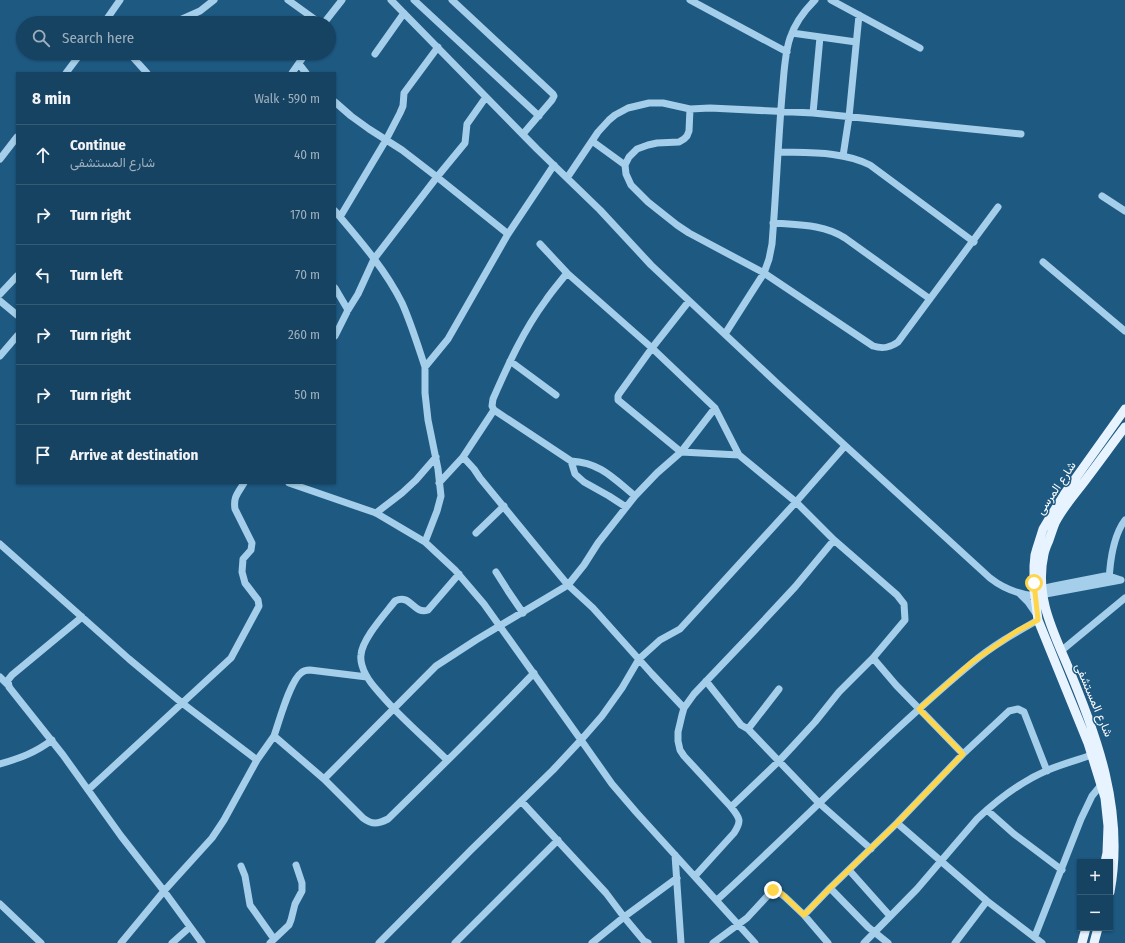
<!DOCTYPE html>
<html lang="en">
<head>
<meta charset="utf-8">
<style>
	:root { --surface:#164362; --page:#234e6b; --text:#f1f3f6; --muted:#9eb0be; --line:#355c77 }
	body { margin:0; font-family:"Fira Sans Condensed",Vazirmatn,sans-serif; background:var(--page); color:var(--text) }
	.controls { position:absolute; right:12px; bottom:12px; display:grid; overflow:hidden; border-radius:0px; box-shadow:0 1px 3px #0004 }
	.controls button { width:36px; height:36px; display:grid; place-items:center; padding:0; border:0; border-bottom:1px solid var(--line); background:var(--surface); color:var(--text); font:20px sans-serif }
	.stop { position:absolute; width:12px; height:12px; margin:-9px; border:3px solid #ffd54a; border-radius:50%; background:#fff }
	.stop.end { background:#ffd54a; border-color:#fff; box-shadow:0 1px 4px #0008 }
	.list { margin:0; padding:0; list-style:none }
	h2 { display:flex; justify-content:space-between; align-items:center; height:52px; margin:0; padding:0 16px; font-size:17px }
	h2 small { font-size:13px; font-weight:400; color:var(--muted) }
	.list li { display:grid; grid-template-columns:26px 1fr auto; gap:12px; align-items:center; box-sizing:border-box; height:60px; padding:0 16px; border-top:1px solid var(--line) }
	.list b { display:block; font-size:15px; white-space:nowrap }
	.list p { margin:0; font-size:13px; white-space:nowrap; color:var(--muted) }
	.list em { font-size:13px; font-style:normal; color:var(--muted) }
	.icon { flex:none; width:22px; height:22px; fill:none; stroke:currentColor; stroke-width:2; stroke-linecap:round; stroke-linejoin:round }
	.map { position:relative; flex:none; width:1125px; height:943px; overflow:hidden }
	.search { position:absolute; background:var(--surface); box-shadow:0 1px 3px #0004; left:16px; top:16px; width:320px; height:44px; display:flex; align-items:center; gap:10px; box-sizing:border-box; padding:0 14px; border-radius:22px; color:var(--muted); font-size:15px }
	.panel { position:absolute; background:var(--surface); box-shadow:0 1px 3px #0004; left:16px; top:72px; width:320px; height:412px; border-radius:0px }
	.map>svg:first-child { display:block }
</style>
</head>
<body>
<div class="map">
<svg width="1125" height="943" viewBox="0 0 1125 943">
	<rect width="100%" height="100%" fill="#1e5982"/>
	<g fill="none" stroke-linecap="round" stroke-linejoin="round">
		<path stroke="#a4cee9" stroke-width="7" d="M288,0L320,23
			M391,0L537,149L600,210L651,265L780,386L990,578C1004,589 1017,594 1035,596L1121,580
			M414,0L539,116
			M452,0L553,94L554,96L552,100L523,134
			M690,0L787,52
			M831,0L920,48
			M104,23L120,0
			M173,23L200,11L214,0
			M324,23L342,0
			M792,33L856,42
			M129,53L147,73
			M375,54L404,13
			M136,60L142,53
			M299,64L306,73
			M66,73L81,53
			M292,73L306,53
			M335,102L351,116L369,129L402,150L437,177L508,234
			M690,109L689,131L687,136L684,139L679,142L657,143L648,145L637,149L629,157L625,165L626,174L631,185L648,202L677,225L689,233L764,273L873,346C883,349 890,348 898,342L998,207
			M813,113L820,37
			M592,141L625,165
			M778,152C808,153 843,151 870,165L974,242
			M843,156L849,117L859,15
			M0,159L17,137
			M567,178L598,132L609,120L615,115L628,108L649,103H663L690,109L710,108L813,113L1021,134
			M1102,196L1125,211
			M335,211C358,238 386,270 402,303C411,323 418,346 425,367
			M340,217L386,140L400,113L403,106L404,93L438,47
			M773,223C798,225 823,224 845,238L930,299
			M540,244L567,273L652,348L715,408
			M1043,262L1125,331
			M567,273C560,282 552,291 546,300C523,331 508,365 493,399L492,406L494,410L571,461C601,463 613,478 635,496
			M335,288L348,310
			M0,294L17,276
			M0,301L17,315
			M689,301L652,348L619,394L618,396V400L681,452L739,455
			M725,334L764,273L769,259L772,244C776,194 778,145 782,95C784,76 784,56 790,38C795,23 804,11 815,0
			M335,336L348,310L358,294L374,259L437,177L465,143L467,124L486,97
			M0,356L17,336
			M510,361L556,395
			M463,457L494,410
			M571,461L575,474L584,482L609,496L626,507
			M289,483L376,513L425,542L455,570L484,604L581,740L553,770L471,850L379,943
			M439,483L463,457L474,469L480,478L553,567L568,585L593,608L652,674L684,708
			M376,513L402,493L416,480L436,457
			M476,533L504,506
			M425,542L437,511L441,496L438,469L428,420L425,393V367L448,339L508,234L554,165
			M0,544L129,659L182,703L257,760
			M496,572L508,591L523,613
			M1109,581C1110,561 1113,536 1125,520
			M1037,590L1054,586L1105,576H1109L1121,580
			M1020,594L1028,602L1037,615
			M82,617L12,675L8,680L9,687L63,755L121,836L164,891L202,943
			M1061,651L1125,598
			M873,658L896,685L963,754
			M0,677L9,686
			M706,681L741,725L748,729L819,803L871,849
			M748,729L779,689
			M274,736C279,722 290,681 301,673C303,671 307,670 310,670L367,677
			M447,760C426,739 403,720 383,697C377,690 370,683 366,675C363,670 360,661 361,655C362,639 385,614 395,601C411,593 413,615 428,610L459,574
			M0,764C20,758 35,753 52,740
			M324,779L436,666L476,640L568,585L584,565L598,543L635,496L657,473L681,452L715,408L739,455L796,502L834,540L795,587L755,630L694,694L684,708L682,715L678,732V741L680,750L684,756L731,807C740,818 742,821 734,833L695,876
			M88,790L231,658L259,606L258,600L245,583L242,572L243,559L251,550L252,543L235,509C233,497 238,493 244,483
			M521,801L606,893L624,917L644,941L648,943
			M731,807L779,761L793,746L815,722L839,692L873,658L905,620L904,604L897,595L834,540
			M987,810L1014,834L1062,870
			M897,823L987,901L1042,943
			M675,855L681,943
			M241,866L245,876L250,905L274,939
			M849,870L890,916
			M830,888L868,927L888,943
			M717,900C777,845 835,787 895,731C920,708 945,685 972,663C992,646 1015,633 1038,620
			M0,904L41,943
			M804,915L830,888L897,823L963,754L1009,711L1018,709L1024,712L1047,771
			M1035,936L1081,819L1092,796L1101,785
			M121,943L164,891L212,838L224,820L257,760L274,736L324,779L363,818C372,825 378,824 388,819C437,771 486,723 534,673
			M172,943L190,927
			M270,943L289,925L291,920L295,904L302,891V883L296,865
			M455,943L558,840
			M592,943L624,917L677,878
			M713,943L747,918L771,892L776,890L785,897L804,915L828,943
			M755,943L636,812L612,784L581,740L602,716L622,688L639,659L660,640L680,629L796,502L845,446
			M864,943L917,889L977,819C997,800 1022,781 1048,770C1062,764 1077,760 1092,755
			M955,943L987,901"/>
		<path stroke="#e7f3fe" stroke-width="9" d="M1105,862L1107,853L1108,826L1105,798L1088,743L1038,620L1034,590V566L1035,555L1037,548L1043,529L1049,519L1065,493L1125,409
			M1110,892C1125,811 1097,735 1066,662C1051,627 1035,594 1044,554C1045,549 1047,545 1049,540C1051,534 1053,528 1055,523C1063,507 1076,493 1087,478C1100,461 1112,444 1125,427
			M1082,943L1086,928
			M1094,943L1098,928"/>
	</g>
	<g fill="none" stroke-linecap="round" stroke-linejoin="round">
		<path stroke="#ffd54a" stroke-width="5" d="M773,890L779,891L804,915L830,888L897,823L963,754L919,709L972,662L1017,631L1038,620L1034,583"/>
	</g>
	<g text-anchor="middle" dominant-baseline="central" stroke-width="3" stroke-linejoin="round" paint-order="stroke">
		<g font-size="12" fill="#fff" stroke="#1e5982">
			<text transform="translate(1056 488) rotate(-56)">شارع المرسى</text>
			<text transform="translate(1094 700) rotate(67)">شارع المستشفى</text>
		</g>
	</g>
</svg>
<div class="controls">
<button>+</button>
<button>−</button>
</div>
<div class="stop" style="left:1034px;top:583px"></div>
<div class="stop end" style="left:773px;top:890px"></div>
<div class="search"><svg class="icon" aria-label="search" viewBox="0 0 24 24"><circle cx="10" cy="10" r="6"/><path d="M15 15l6 6"/></svg>Search here</div>
<section class="panel">
<h2>8 min<small>Walk · 590 m</small></h2>
<ul class="list">
<li><svg class="icon" aria-label="ahead" viewBox="0 0 24 24"><path d="M12 20V5M6 11l6-6 6 6"/></svg><div><b>Continue</b><p>شارع المستشفى</p></div><em>40 m</em></li>
<li><svg class="icon" aria-label="right" viewBox="0 0 24 24"><path d="M7 20v-9h11M14 6l5 5-5 5"/></svg><div><b>Turn right</b></div><em>170 m</em></li>
<li><svg class="icon" aria-label="left" viewBox="0 0 24 24"><path d="M17 20v-9H6M10 6l-5 5 5 5"/></svg><div><b>Turn left</b></div><em>70 m</em></li>
<li><svg class="icon" aria-label="right" viewBox="0 0 24 24"><path d="M7 20v-9h11M14 6l5 5-5 5"/></svg><div><b>Turn right</b></div><em>260 m</em></li>
<li><svg class="icon" aria-label="right" viewBox="0 0 24 24"><path d="M7 20v-9h11M14 6l5 5-5 5"/></svg><div><b>Turn right</b></div><em>50 m</em></li>
<li><svg class="icon" aria-label="arrive" viewBox="0 0 24 24"><path d="M6 21V4h12l-3 4 3 4H6"/></svg><div><b>Arrive at destination</b></div></li>
</ul>
</section>
</div>
</body>
</html>
